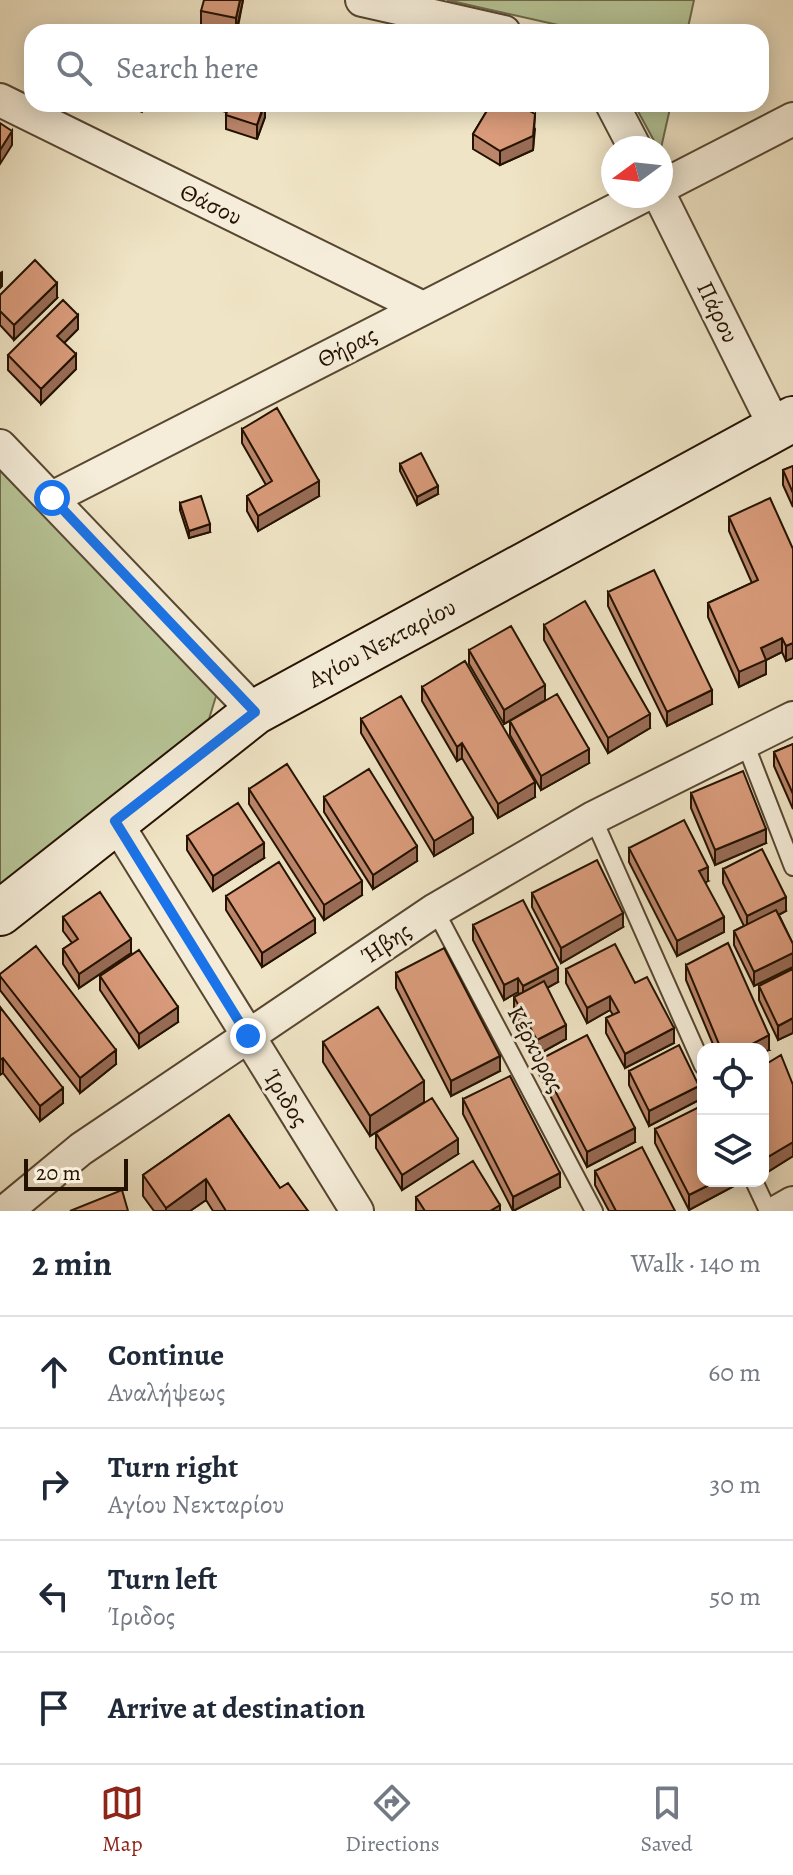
<!DOCTYPE html>
<html lang="en">
<head>
<meta charset="utf-8">
<style>
	:root { --surface:#fff; --page:#f2f2f3; --text:#1f2937; --muted:#747a83; --line:#e0e1e3; --accent:#8f2418 }
	body { margin:0; font-family:Alegreya,serif; background:var(--page); color:var(--text) }
	.controls { position:absolute; right:24px; bottom:24px; display:grid; overflow:hidden; border-radius:16px; box-shadow:0 4px 20px #0003 }
	.controls button { width:72px; height:72px; display:grid; place-items:center; padding:0; border:0; border-bottom:2px solid var(--line); background:var(--surface); color:var(--text); font:40px sans-serif }
	.compass { position:absolute; left:601px; top:136px; width:72px; height:72px; border-radius:50%; background:var(--surface); box-shadow:0 4px 20px #0003; rotate:255deg }
	.scale { position:absolute; left:24px; bottom:20px; width:104px; box-sizing:border-box; padding-left:8px; border:4px solid #241200; border-top:0; font-size:22px; line-height:28px; white-space:nowrap; color:#241200; -webkit-text-stroke:6px #f5edd9; paint-order:stroke }
	.stop { position:absolute; width:24px; height:24px; margin:-18px; border:6px solid #1a73e8; border-radius:50%; background:#fff }
	.stop.end { background:#1a73e8; border-color:#fff; box-shadow:0 2px 8px #0008 }
	.list { margin:0; padding:0; list-style:none }
	h2 { display:flex; justify-content:space-between; align-items:center; height:104px; margin:0; padding:0 32px; font-size:34px }
	h2 small { font-size:26px; font-weight:400; color:var(--muted) }
	.list li { display:grid; grid-template-columns:52px 1fr auto; gap:24px; align-items:center; box-sizing:border-box; height:112px; padding:0 32px; border-top:2px solid var(--line) }
	.list b { display:block; font-size:30px; white-space:nowrap }
	.list p { margin:0; font-size:26px; white-space:nowrap; color:var(--muted) }
	.list em { font-size:26px; font-style:normal; color:var(--muted) }
	.icon { flex:none; width:44px; height:44px; fill:none; stroke:currentColor; stroke-width:2; stroke-linecap:round; stroke-linejoin:round }
	.map { position:relative; flex:none; width:793px; height:1211px; overflow:hidden }
	.search { position:absolute; background:var(--surface); box-shadow:0 4px 20px #0003; left:24px; right:24px; top:24px; height:88px; display:flex; align-items:center; gap:20px; box-sizing:border-box; padding:0 28px; border-radius:24px; color:var(--muted); font-size:30px }
	.sheet { height:552px; background:var(--surface) }
	nav { display:flex; justify-content:space-around; align-items:center; box-sizing:border-box; height:112px; border-top:2px solid var(--line); background:var(--surface); font-size:22px; color:var(--muted) }
	nav a { display:grid; justify-items:center; gap:4px }
	nav .on { color:var(--accent) }
	.map>svg:first-child { display:block }
</style>
</head>
<body>
<div class="map">
<svg width="793" height="1211" viewBox="0 0 793 1211">
	<rect width="100%" height="100%" fill="#efe4c5"/>
	<filter id="stains"><feTurbulence type="fractalNoise" baseFrequency=".0025" numOctaves="4"/><feColorMatrix values="0 0 0 0 .2 0 0 0 0 .09 0 0 0 0 .02 0 0 0 .5 -.17"/></filter>
	<radialGradient id="worn" r=".72"><stop offset=".6" stop-color="#630" stop-opacity="0"/><stop offset="1" stop-color="#630" stop-opacity=".3"/></radialGradient>
	<path fill="#b7c496" stroke="#6e6b4b" stroke-width="2" d="M447,0H694L687,32H577L567,27Z
		M634,104H671L661,148H658Z
		M0,470L198,668L217,693L209,719L0,888Z"/>
	<g fill="none" stroke-linecap="round" stroke-linejoin="round">
		<g stroke="#574631" stroke-width="20">
			<path id="lane" d="M745,743L793,867
				M593,818L703,1066
				M435,910L594,1211
				M754,1181L768,1211"/>
		</g>
		<g stroke="#574631" stroke-width="36">
			<path id="street" d="M362,0L504,32
				M0,100L423,308
				M612,104L635,148
				M661,187L793,119
				M660,196L775,427
				M0,446L255,712
				M52,498L643,196
				M115,821L357,1211
				M6,1211L81,1149L435,910L593,818L793,718
				M779,1211L793,1203"/>
		</g>
		<g stroke="#241200" stroke-width="48">
			<path id="secondary" d="M0,913L255,712L793,419"/>
		</g>
		<use href="#lane" stroke="#f5edd9" stroke-width="16"/>
		<use href="#street" stroke="#f5edd9" stroke-width="32"/>
		<use href="#secondary" stroke="#f5edd9" stroke-width="44"/>
	</g>
	<path fill="#bb856a" stroke="#241200" stroke-width="2" d="M243,0L237,32L201,26V11Z
		M123,104H145L142,112Z
		M179,104H193L191,108Z
		M213,104H265V117L257,139L226,129V112L213,108Z
		M491,104H523L522,107L535,129L533,150L500,165L473,149V134Z
		M0,295L57,298L14,340L0,325Z
		M78,329L64,343L76,369L41,404L8,370V355Z
		M242,429L319,496L258,531L247,511V496L266,485L242,443Z
		M400,464L438,494L417,505L400,471Z
		M793,466V507L783,485V470Z
		M180,503L210,532L189,538L180,510Z
		M729,517L793,549V658L786,661L782,652L766,660V674L739,687L708,617V603L752,583L729,531Z
		M608,592L712,704L667,726L608,606Z
		M544,625L650,728L608,753L544,640Z
		M469,650L545,700L504,724L469,664Z
		M422,687L535,797L498,818L462,758L457,761L422,701Z
		M361,719L473,833L434,856L361,733Z
		M510,721L589,763L541,790L510,735Z
		M793,744V809L774,766V752Z
		M249,789L362,895L324,920L249,804Z
		M691,793L766,843L715,865L691,808Z
		M324,797L417,861L373,889L324,812Z
		M187,836L264,858L213,891L187,850Z
		M629,848L708,881L705,882L724,932L677,956L629,862Z
		M723,869L786,911L779,915L793,944V967L754,986L734,945V931L744,926L723,883Z
		M532,893L623,927L561,963L532,907Z
		M226,896L315,933L262,967L226,910Z
		M63,917L131,953L79,988L63,964V949L72,943L63,931Z
		M473,925L558,982L547,988L566,1039L537,1055L514,1011V997L519,994L518,992L504,1000L473,940Z
		M686,965L769,1050L715,1049L686,980Z
		M566,969L635,983L674,1043L625,1068L606,1033V1018L613,1015L610,1010L587,1023L566,983Z
		M793,969V1033L778,1040L759,1000V986Z
		M396,973L500,1071L451,1096L396,988Z
		M0,974L116,1064L80,1093L0,990Z
		M100,976L178,1022L139,1048L100,990Z
		M0,1007L63,1103L40,1121L3,1073Z
		M323,1042L424,1102L370,1136L323,1062Z
		M539,1060L635,1142L587,1167L539,1074Z
		M763,1066L793,1085V1156L766,1173L763,1164Z
		M629,1071L699,1100L649,1126L629,1085Z
		M463,1099L560,1187L513,1211L463,1114Z
		M229,1115L280,1188L308,1211H213L206,1200L190,1211H154L143,1196V1175Z
		M655,1129L738,1181V1184L689,1210L655,1143Z
		M376,1133L458,1154L402,1190L376,1148Z
		M595,1171L675,1211H609L595,1185Z
		M416,1197L500,1211H416Z"/>
	<path fill="#986c56" stroke="#241200" stroke-width="2" d="M240,0H243L236,32V18Z
		M265,104V117L257,139V125Z
		M535,114L533,150L500,165V151Z
		M12,131V145L0,164V150Z
		M2,272V286L0,288V273Z
		M57,283V298L14,340V325Z
		M78,315V329L57,350V336Z
		M76,354V369L41,404V389Z
		M319,481V496L258,531V516Z
		M438,486V494L417,505V497Z
		M210,524V532L189,538V531Z
		M782,638V652L766,660V674L739,687V672L761,648Z
		M793,643V658L786,661V646Z
		M545,685V700L504,724V710Z
		M712,690V704L667,726V712Z
		M650,714V728L608,753V738Z
		M462,743V758L457,761V747Z
		M589,749V763L541,790V776Z
		M535,782V797L498,818V804Z
		M473,818V833L434,856V841Z
		M766,829V843L715,865V850Z
		M264,843V858L213,891V876Z
		M417,846V861L373,889V875Z
		M708,867V881L699,886V871Z
		M362,881V895L324,920V905Z
		M786,897V911L747,931V916Z
		M623,913V927L561,963V948Z
		M724,917V932L677,956V941Z
		M315,919V933L262,967V953Z
		M131,939V953L79,988V974Z
		M793,953V967L754,986V972Z
		M558,968V982L523,1001V986Z
		M518,978V992L504,1000V985Z
		M610,996V1010L587,1023V1008Z
		M178,1007V1022L139,1048V1034Z
		M793,1018V1033L778,1040V1026Z
		M566,1025V1039L537,1055V1040Z
		M674,1028V1043L625,1068V1054Z
		M769,1035V1050L763,1053V1049H743Z
		M116,1050V1064L80,1093V1078Z
		M500,1056V1071L451,1096V1081Z
		M3,1058V1073L0,1075V1060Z
		M424,1081V1102L370,1136V1116Z
		M699,1086V1100L649,1126V1111Z
		M63,1088V1103L40,1121V1106Z
		M635,1128V1142L587,1167V1152Z
		M458,1139V1154L402,1190V1175Z
		M793,1142V1156L766,1173V1158Z
		M560,1173V1187L513,1211V1197Z
		M206,1179V1200L190,1211H166V1208Z
		M717,1181H738V1184L689,1210V1195Z
		M500,1205V1211H490Z"/>
	<path fill="#d99b7b" stroke="#241200" stroke-width="2" d="M204,0H240L236,18L201,11Z
		M229,104H264L257,125L226,115Z
		M491,104H517L535,114L533,136L500,151L473,134Z
		M0,123L12,131L0,150Z
		M35,260L57,283L14,325L0,311V295Z
		M63,300L78,315L57,336L76,354L41,389L8,355Z
		M277,408L319,481L258,516L247,496L272,481L242,429Z
		M421,453L438,486L417,497L400,464Z
		M793,466V493L783,470Z
		M201,496L210,524L189,531L180,503Z
		M770,498L793,549V643L786,646L782,638L761,648L766,660L739,672L708,603L758,580L729,517Z
		M654,570L712,690L667,712L608,592Z
		M585,601L650,714L608,738L544,625Z
		M511,626L545,685L504,710L469,650Z
		M465,661L535,782L498,804L462,743L457,747L422,687Z
		M557,694L589,749L541,776L510,721Z
		M401,696L473,818L434,841L361,719Z
		M793,744V794L774,752Z
		M287,764L362,881L324,905L249,789Z
		M369,769L417,846L373,875L324,797Z
		M743,771L766,829L715,850L691,793Z
		M238,803L264,843L213,876L187,836Z
		M684,820L708,867L699,871L724,917L677,941L629,848Z
		M762,849L786,897L747,916L723,869Z
		M597,860L623,913L561,948L532,893Z
		M279,862L315,919L262,953L226,896Z
		M100,892L131,939L79,974L63,949L78,939L63,917Z
		M523,900L558,968L523,986L518,978L504,985L473,925Z
		M776,910L793,944V953L754,972L734,931Z
		M728,943L769,1035L743,1049H721L686,965Z
		M615,944L635,983L647,977L674,1028L625,1054L606,1018L619,1012L610,996L587,1008L566,969Z
		M36,946L116,1050L80,1078L0,976V974Z
		M444,948L500,1056L451,1081L396,973Z
		M139,950L178,1007L139,1034L100,976Z
		M793,969V1018L778,1026L759,986Z
		M544,981L566,1025L537,1040L514,997Z
		M0,1007L63,1088L40,1106L3,1058L0,1060Z
		M378,1007L424,1081L370,1116L323,1042Z
		M587,1035L635,1128L587,1152L539,1060Z
		M679,1045L699,1086L649,1111L629,1071Z
		M781,1055L793,1085V1142L766,1158L763,1150V1066Z
		M510,1076L560,1173L513,1197L463,1099Z
		M432,1098L458,1139L402,1175L376,1133Z
		M703,1105V1181H717L689,1195L655,1129Z
		M229,1115L280,1188L288,1183L308,1211H226L206,1179L166,1208L143,1175Z
		M642,1147L675,1211H616L595,1171Z
		M473,1161L500,1205L490,1211H425L416,1197Z
		M122,1190L128,1211H70Z"/>
	<g fill="none" stroke-linecap="round" stroke-linejoin="round">
		<path stroke="#1a73e8" stroke-width="10" d="M52,498L255,712L115,821L248,1036"/>
	</g>
	<g text-anchor="middle" dominant-baseline="central" stroke-width="6" stroke-linejoin="round" paint-order="stroke">
		<g font-size="24" fill="#241200" stroke="#f5edd9">
			<text transform="translate(211 204) rotate(26)">Θάσου</text>
			<text transform="translate(718 312) rotate(64)">Πάρου</text>
			<text transform="translate(347 347) rotate(-27)">Θήρας</text>
			<text transform="translate(382 643) rotate(-28)">Αγίου Νεκταρίου</text>
			<text transform="translate(386 943) rotate(-34)">Ήβης</text>
			<text transform="translate(536 1049) rotate(62)">Κέρκυρας</text>
			<text transform="translate(286 1098) rotate(58)">Ίριδος</text>
		</g>
	</g>
	<rect width="100%" height="100%" filter="url(#stains)"/>
	<rect width="100%" height="100%" fill="url(#worn)"/>
</svg>
<div class="controls">
<button><svg class="icon" aria-label="locate" viewBox="0 0 24 24"><circle cx="12" cy="12" r="6"/><path d="M12 2v4M12 18v4M2 12h4M18 12h4"/></svg></button>
<button><svg class="icon" aria-label="layers" viewBox="0 0 24 24"><path d="M12 4l9 5-9 5-9-5zM3 14l9 5 9-5"/></svg></button>
</div>
<svg class="compass" viewBox="-18 -18 36 36"><path d="M0-13l5 13h-10z" fill="#e53935"/><path d="M0 13l5-13h-10z" fill="#747a83"/></svg>
<div class="scale">20 m</div>
<div class="stop" style="left:52px;top:498px"></div>
<div class="stop end" style="left:248px;top:1036px"></div>
<div class="search"><svg class="icon" aria-label="search" viewBox="0 0 24 24"><circle cx="10" cy="10" r="6"/><path d="M15 15l6 6"/></svg>Search here</div>
</div>
<section class="sheet">
<h2>2 min<small>Walk · 140 m</small></h2>
<ul class="list">
<li><svg class="icon" aria-label="ahead" viewBox="0 0 24 24"><path d="M12 20V5M6 11l6-6 6 6"/></svg><div><b>Continue</b><p>Αναλήψεως</p></div><em>60 m</em></li>
<li><svg class="icon" aria-label="right" viewBox="0 0 24 24"><path d="M7 20v-9h11M14 6l5 5-5 5"/></svg><div><b>Turn right</b><p>Αγίου Νεκταρίου</p></div><em>30 m</em></li>
<li><svg class="icon" aria-label="left" viewBox="0 0 24 24"><path d="M17 20v-9H6M10 6l-5 5 5 5"/></svg><div><b>Turn left</b><p>Ίριδος</p></div><em>50 m</em></li>
<li><svg class="icon" aria-label="arrive" viewBox="0 0 24 24"><path d="M6 21V4h12l-3 4 3 4H6"/></svg><div><b>Arrive at destination</b></div></li>
</ul>
</section>
<nav>
<a class="on"><svg class="icon" aria-label="map" viewBox="0 0 24 24"><path d="M3 6l6-2 6 2 6-2v14l-6 2-6-2-6 2zM9 4v14M15 6v14"/></svg>Map</a>
<a><svg class="icon" aria-label="directions" viewBox="0 0 24 24"><path d="M12 3l9 9-9 9-9-9zM9 14v-3h6M13 9l2 2-2 2"/></svg>Directions</a>
<a><svg class="icon" aria-label="saved" viewBox="0 0 24 24"><path d="M7 4h10v16l-5-4-5 4z"/></svg>Saved</a>
</nav>
</body>
</html>
